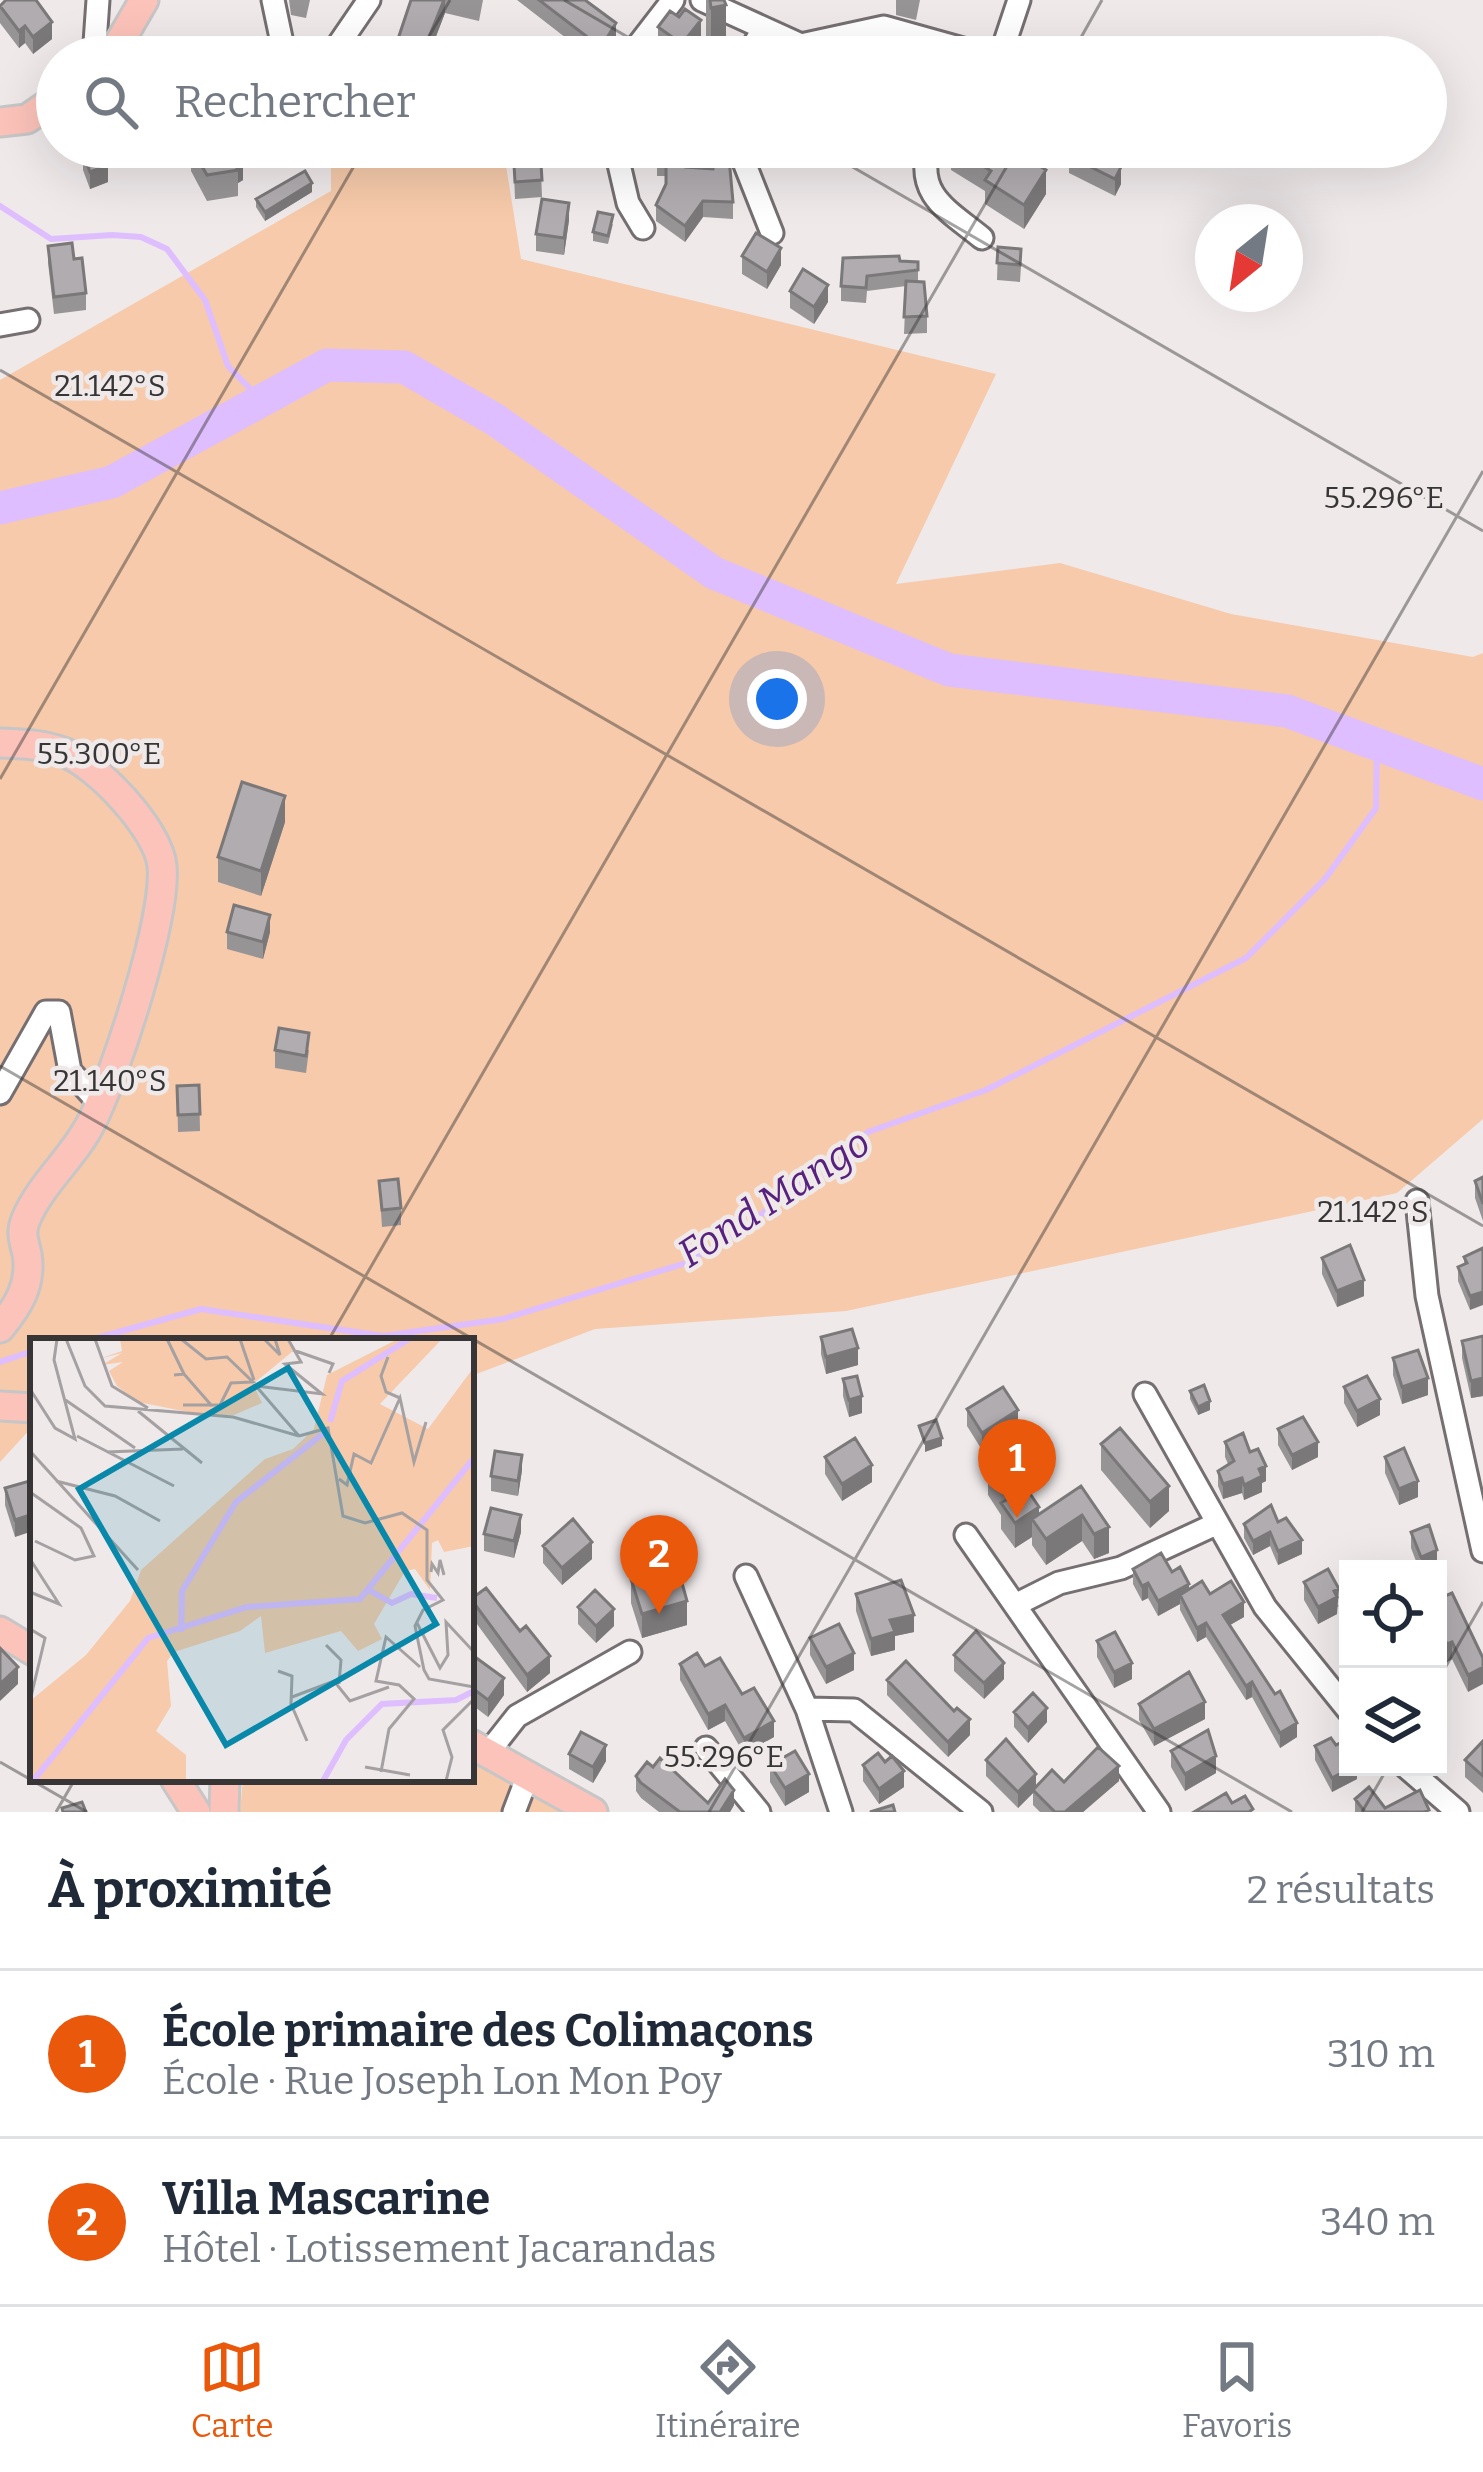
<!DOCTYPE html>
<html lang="fr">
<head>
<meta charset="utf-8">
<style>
	:root { --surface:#fff; --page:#f2f2f3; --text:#1f2937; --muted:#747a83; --line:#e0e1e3; --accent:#ea580c }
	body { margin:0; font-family:Bitter,serif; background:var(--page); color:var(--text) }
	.controls { position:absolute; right:36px; bottom:36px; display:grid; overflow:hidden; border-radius:0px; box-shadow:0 12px 48px #0002 }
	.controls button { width:108px; height:108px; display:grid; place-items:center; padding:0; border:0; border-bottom:3px solid var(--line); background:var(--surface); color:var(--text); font:60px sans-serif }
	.compass { position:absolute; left:1195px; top:204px; width:108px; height:108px; border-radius:50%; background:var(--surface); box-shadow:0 12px 48px #0002; rotate:210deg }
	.you { position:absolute; left:777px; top:699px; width:42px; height:42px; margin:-30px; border:9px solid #fff; border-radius:50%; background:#1a73e8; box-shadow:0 0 0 18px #1a73e833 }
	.badge { display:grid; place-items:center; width:78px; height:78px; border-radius:50%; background:var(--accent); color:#fff; font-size:39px; font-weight:700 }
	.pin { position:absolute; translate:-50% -99px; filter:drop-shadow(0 3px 6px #0008) }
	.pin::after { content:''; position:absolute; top:63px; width:42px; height:36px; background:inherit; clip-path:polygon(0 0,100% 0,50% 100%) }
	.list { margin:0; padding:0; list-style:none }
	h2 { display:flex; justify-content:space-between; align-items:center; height:156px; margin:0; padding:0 48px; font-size:51px }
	h2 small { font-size:39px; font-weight:400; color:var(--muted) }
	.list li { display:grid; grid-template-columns:78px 1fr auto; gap:36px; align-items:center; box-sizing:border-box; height:168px; padding:0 48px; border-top:3px solid var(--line) }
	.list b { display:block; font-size:45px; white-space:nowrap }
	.list p { margin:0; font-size:39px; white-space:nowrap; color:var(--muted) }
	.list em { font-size:39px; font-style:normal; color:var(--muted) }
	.icon { flex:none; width:66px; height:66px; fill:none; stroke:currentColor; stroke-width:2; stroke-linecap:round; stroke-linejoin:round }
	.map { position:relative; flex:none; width:1483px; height:1812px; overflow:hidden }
	.search { position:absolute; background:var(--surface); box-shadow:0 12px 48px #0002; left:36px; right:36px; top:36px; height:132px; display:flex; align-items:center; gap:30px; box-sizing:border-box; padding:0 42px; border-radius:66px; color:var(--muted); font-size:45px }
	.sheet { height:492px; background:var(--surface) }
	nav { display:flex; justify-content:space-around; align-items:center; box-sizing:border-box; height:168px; border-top:3px solid var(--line); background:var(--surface); font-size:33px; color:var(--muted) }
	nav a { display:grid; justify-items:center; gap:6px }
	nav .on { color:var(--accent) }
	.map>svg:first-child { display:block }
</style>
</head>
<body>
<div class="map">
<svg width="1483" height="1812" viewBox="0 0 1483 1812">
	<rect width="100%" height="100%" fill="#efe9ea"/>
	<path fill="#f6caaa" d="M331,147H503L521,259L996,374L896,584L1060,563L1231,614L1473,657L1483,653V1119L1397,1193L846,1311L595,1329L471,1376V1341H33V1426L0,1462V380L331,191Z
		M471,1757L561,1812H240L243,1779H471Z"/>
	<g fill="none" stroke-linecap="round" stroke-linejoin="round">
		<path stroke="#debefe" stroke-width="6" d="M0,206L51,239L112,235L141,237L167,249L205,300L228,366L260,399
			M86,1341L201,1309L383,1336L503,1319L686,1263L734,1235L868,1132L986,1090L1246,958L1325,879L1376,808L1377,743
			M0,1362L33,1351"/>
		<path stroke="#debefe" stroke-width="33" d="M0,508L112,482L327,365L404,367L494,419L714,573L949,670L1287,711L1483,784"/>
		<g stroke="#756f71" stroke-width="27">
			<path id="minor" d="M273,0L285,57
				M702,0L801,45L884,27L988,56
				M94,57L98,0
				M330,57L369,0
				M629,57L673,0
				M747,57L763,29
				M988,57L1004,45L1019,0
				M615,147L628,203L643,228
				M738,147L772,233
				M929,147C915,195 948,210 982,238
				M0,325L28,320
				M0,1093L46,1012H59L70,1071L100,1104
				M1417,1201L1427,1296L1483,1551
				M1145,1394L1265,1607L1348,1710
				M966,1535L1159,1812
				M746,1576L807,1709L841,1812
				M1019,1603L1059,1583L1121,1568L1216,1524
				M807,1709L854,1710L981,1812
				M706,1748L759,1812
				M487,1754L517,1716L630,1652
				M1406,1767L1458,1812
				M514,1812L527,1778"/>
		</g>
		<g stroke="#c7c6c6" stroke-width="33">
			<path id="major" d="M111,57L144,0
				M0,122L27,119L57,98
				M0,743C22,744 42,744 63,752C96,763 159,830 162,866C167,917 116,1073 92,1121C75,1156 41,1183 26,1219C20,1233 24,1241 27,1254C32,1285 18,1306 0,1328
				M0,1406L33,1408
				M0,1631L33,1651
				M471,1744L593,1812
				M175,1779L196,1812
				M224,1812L225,1779"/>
		</g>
		<use href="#minor" stroke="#fff" stroke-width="21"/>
		<use href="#major" stroke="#fcc3ba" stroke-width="27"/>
	</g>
	<path fill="#979496" d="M289,0H310L306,18L291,15Z
		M411,0H483L479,21L445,13L428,57H408L399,53V36Z
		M517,0H585L616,40L610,51V57H578L579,48Z
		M706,0H724L726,55L711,57L706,36Z
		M896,0H920L916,20L896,15Z
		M0,5L52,39L33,54L25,43L19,48L0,23Z
		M658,27L701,37L686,57H676L658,44Z
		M191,147L243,154V180L238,183V196L207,201L191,171Z
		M513,147H540L542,197L515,199Z
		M660,147L733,202V219L703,217L685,242L656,221V205L666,184V176H657V160Z
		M951,147L1046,194L1024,229L985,204V191L951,170Z
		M1074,147L1121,184L1115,196L1069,173V156Z
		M83,153L108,182L90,189L83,170Z
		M312,192L265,221L256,207V199Z
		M569,220L564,255L536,251V234Z
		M613,224L608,244L593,241V232Z
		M48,246L74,259L86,293V310L54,314L48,263Z
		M998,247L1021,266L1020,282L997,280Z
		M742,256L781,265L767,289L742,274Z
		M900,261L918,262V281L927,316V333L904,334L906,286L867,291L866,303L841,301V286Z
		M790,291L828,302L814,324L790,308Z
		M285,822L261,896L218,882V857Z
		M227,932H270L263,959L227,949Z
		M275,1050H309L306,1073L275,1068Z
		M199,1085L200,1131L178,1132L177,1086Z
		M1483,1177V1221L1475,1198V1181Z
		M379,1181L401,1208V1225L382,1227Z
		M1483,1248L1470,1310L1458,1281V1267L1464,1265V1257Z
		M1322,1258L1364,1296L1337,1307L1322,1274Z
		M1483,1336V1396L1471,1398L1462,1358V1341Z
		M821,1337L858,1365L826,1374L821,1354Z
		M1393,1358L1428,1395L1402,1404L1393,1375Z
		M843,1379L862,1413L849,1417L843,1396Z
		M1344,1387L1380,1415L1357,1427L1344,1403Z
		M1190,1391L1210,1410L1198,1415L1190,1399Z
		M967,1409L1018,1427L982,1450L967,1426Z
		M1278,1429L1318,1457L1292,1470L1278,1445Z
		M1225,1442L1250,1452L1266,1481L1262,1483V1492L1244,1500L1242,1493L1223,1499L1218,1486V1471L1228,1464L1225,1457Z
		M1101,1444L1169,1511L1150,1528L1101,1470Z
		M825,1457L872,1482L842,1501L825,1474Z
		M1385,1457L1418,1497L1399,1505L1385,1473Z
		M522,1470L518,1496L491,1491V1476Z
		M988,1470L1039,1514L1081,1486L1109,1553L1094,1559L1082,1541L1046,1565L1032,1545V1537L1015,1548L1001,1529V1515L988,1495Z
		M33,1480L15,1537L5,1505V1488Z
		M1278,1522L1302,1554L1278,1565L1270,1546L1253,1555L1244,1538V1524Z
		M521,1532L514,1558L484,1551V1534Z
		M1411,1532L1437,1566L1430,1569H1419L1411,1548Z
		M543,1546L592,1559L562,1585L543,1563Z
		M1133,1569L1172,1572L1189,1590L1210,1594L1244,1617L1230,1625L1297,1737L1280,1748L1252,1697L1246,1700L1206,1637L1197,1642L1180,1610V1604L1158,1616L1148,1598L1142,1601L1133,1584Z
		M631,1579L687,1625L642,1638L631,1603Z
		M1304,1582L1339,1606L1337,1607V1614L1318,1624L1304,1600Z
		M856,1594L914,1632L895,1636V1650L871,1656L856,1611Z
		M471,1599L520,1631L550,1673L527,1692L471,1616Z
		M1438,1599L1483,1658L1468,1692L1452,1659L1447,1662L1439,1644Z
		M578,1607L614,1626L596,1643L578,1624Z
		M810,1638L854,1670L826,1684L810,1655Z
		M1097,1641L1132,1679L1114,1688L1097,1657Z
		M471,1654L504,1695L488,1717L471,1704Z
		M954,1655L1004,1679L984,1699L954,1671Z
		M680,1664L705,1666L742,1694L774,1737L744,1754L725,1721L708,1730L680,1680Z
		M887,1680L970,1735L948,1757L887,1695Z
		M1139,1704L1205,1719L1154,1746L1139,1720Z
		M1014,1712L1047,1722L1028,1743L1014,1727Z
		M1483,1741V1793L1465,1777V1760Z
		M1315,1746L1357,1767V1779L1332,1792L1315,1760Z
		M1171,1751L1216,1773L1185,1791L1171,1767Z
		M569,1754L606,1761L593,1783L569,1769Z
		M986,1760L1036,1787L1064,1782L1119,1781L1083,1812H1040L1033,1805V1793L1018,1808L986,1776Z
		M885,1762L904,1787L879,1804L863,1781V1765Z
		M770,1765L809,1792L785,1806L770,1782Z
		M636,1776L708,1803L734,1805L730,1812H659L641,1798L636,1791Z
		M1355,1799L1385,1808L1429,1812H1355Z"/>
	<path fill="#7b787a" d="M444,0H445V13L428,57H425V47Z
		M726,5V55L711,57V8Z
		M701,20V37L686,57H682V44Z
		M52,22V39L33,54V37Z
		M616,23V40L610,51V57H602V46Z
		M25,26V43L19,48V31Z
		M243,154V180L238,183V170L233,161Z
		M108,165V182L90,189V172Z
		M1121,167V184L1115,196V179Z
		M1046,170V194L1024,229V205Z
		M312,183V192L265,221V212Z
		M703,201V217L685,242V226Z
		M569,203V220L564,255V238Z
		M781,248V265L767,289V272Z
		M828,285V302L814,324V307Z
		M285,796V822L261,896V871Z
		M270,915V932L263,959V942Z
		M1364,1280V1296L1337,1307V1291Z
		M1483,1292V1305L1470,1310V1296Z
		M858,1348V1365L826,1374V1357Z
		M1428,1378V1395L1402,1404V1387Z
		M1483,1378V1396L1471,1398V1381Z
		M862,1396V1413L849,1417V1400Z
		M1380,1399V1415L1357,1427V1411Z
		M1210,1401V1410L1198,1415V1407Z
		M1018,1410V1427L982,1450V1433Z
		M942,1438V1446L925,1452V1443Z
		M1318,1442V1457L1292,1470V1455Z
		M522,1455V1470L518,1496V1481Z
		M872,1465V1482L842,1501V1484Z
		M1266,1466V1481L1262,1483V1492L1244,1500V1485L1259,1469Z
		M1242,1478V1493L1223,1499V1484Z
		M1418,1481V1497L1399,1505V1489Z
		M1169,1486V1511L1150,1528V1502Z
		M1039,1507V1530L1032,1519V1537L1015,1548V1523Z
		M33,1514V1531L15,1537V1520Z
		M521,1515V1532L514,1558V1541Z
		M1082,1515V1541L1046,1565V1539Z
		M1109,1527V1553L1094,1559V1534Z
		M1270,1532V1546L1253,1555V1541Z
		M1302,1540V1554L1278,1565V1551Z
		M592,1542V1559L562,1585V1568Z
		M1437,1550V1566L1430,1569H1421V1557Z
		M1148,1583V1598L1142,1601V1586Z
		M1189,1584V1599L1180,1595V1604L1158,1616V1601Z
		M1339,1589L1337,1614L1318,1624V1607Z
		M687,1601V1625L642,1638V1614Z
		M1244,1602V1617L1223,1629V1615Z
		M614,1609V1626L596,1643V1626Z
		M914,1615V1632L895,1636V1650L871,1656V1639L890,1620Z
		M1206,1623V1637L1197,1642V1628Z
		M1452,1642V1659L1447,1662V1644Z
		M854,1653V1670L826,1684V1667Z
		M550,1656V1673L527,1692V1675Z
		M1004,1663V1679L984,1699V1683Z
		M1132,1663V1679L1114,1688V1672Z
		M18,1667V1684L0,1701V1684Z
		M1483,1667V1684L1468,1692V1675Z
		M504,1678V1695L488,1717V1700Z
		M1252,1682V1697L1246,1700V1686Z
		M1205,1702V1719L1154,1746V1729Z
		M725,1705V1721L708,1730V1714Z
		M1047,1708V1722L1028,1743V1728Z
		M970,1719V1735L948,1757V1742Z
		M774,1721V1737L744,1754V1738Z
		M1297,1723V1737L1280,1748V1733Z
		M606,1745V1761L593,1783V1767Z
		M1216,1756V1773L1185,1791V1774Z
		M1119,1766V1781L1083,1812H1065Z
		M1352,1767H1357V1779L1332,1792V1778Z
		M904,1771V1787L879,1804V1789Z
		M809,1774V1792L785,1806V1788Z
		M1036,1774V1790L1018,1808V1792Z
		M734,1790V1805L730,1812H720Z"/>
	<path fill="#b0acaf" stroke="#7b787a" stroke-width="3" d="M6,0H36L52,22L33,37L25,26L19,31L0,6Z
		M411,0H444L425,47L399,36Z
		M539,0H585L616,23L602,46L610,50L606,57H591L578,50L586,36Z
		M710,0H724L726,5L711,8Z
		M685,9L701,20L682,44L658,27L670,11L679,17Z
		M513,38L536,40L535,57H512Z
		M766,38L792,57H752Z
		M142,47L158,55L156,57H137Z
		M97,147H101L108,165L90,172L83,153Z
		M191,147H239L243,154L233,161L238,170L207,175Z
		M513,147H540L542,180L515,182Z
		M660,147H689L686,167L713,169L716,147H728L733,202L703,201L685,226L656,205L666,184V160H657Z
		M953,147H990L1002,154L1006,147H1010L1046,170L1024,205L985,180L991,171Z
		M1074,147H1082L1121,167L1115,179L1069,156Z
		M305,171L312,183L265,212L256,199Z
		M542,199L569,203L564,238L536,234Z
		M598,212L613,215L608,236L593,232Z
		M756,233L781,248L767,272L742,256Z
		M72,243L74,259L82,258L86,293L54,297L48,246Z
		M998,247L1021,249L1020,265L997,263Z
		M899,256L900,261L918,262V270L867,276L866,288L841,286L843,258Z
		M803,269L828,285L814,307L790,291Z
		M906,281L924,282L927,316L904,317Z
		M242,782L285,796L261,871L218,857Z
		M234,905L270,915L263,942L227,932Z
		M279,1028L309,1033L306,1056L275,1050Z
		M199,1085L200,1114L178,1115L177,1086Z
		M1483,1177V1204L1475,1181Z
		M398,1179L401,1208L382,1210L379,1181Z
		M1350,1245L1364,1280L1337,1291L1322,1258Z
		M1483,1248V1292L1470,1296L1458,1267L1467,1263L1464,1257Z
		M852,1329L858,1348L826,1357L821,1337Z
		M1483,1336V1378L1471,1381L1462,1341Z
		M1418,1350L1428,1378L1402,1387L1393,1358Z
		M857,1376L862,1396L849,1400L843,1379Z
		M1367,1376L1380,1399L1357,1411L1344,1387Z
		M1204,1385L1210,1401L1198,1407L1190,1391Z
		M1003,1387L1018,1410L982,1433L967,1409Z
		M1303,1417L1318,1442L1292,1455L1278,1429Z
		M936,1420L942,1438L925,1443L919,1426Z
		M1120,1428L1169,1486L1150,1502L1101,1444Z
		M1243,1433L1250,1452L1258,1449L1266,1466L1259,1469L1262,1476L1244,1485L1242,1478L1223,1484L1218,1471L1234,1461L1225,1442Z
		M855,1438L872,1465L842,1484L825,1457Z
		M1404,1448L1418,1481L1399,1489L1385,1457Z
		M495,1451L522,1455L518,1481L491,1476Z
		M1006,1458L1039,1507L1015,1523L1001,1503L1008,1499L988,1470Z
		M33,1480V1514L15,1520L5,1488Z
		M1081,1486L1109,1527L1094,1534L1082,1515L1046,1539L1032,1519Z
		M1271,1505L1278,1522L1286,1518L1302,1540L1278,1551L1270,1532L1253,1541L1244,1524Z
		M491,1508L521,1515L514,1541L484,1534Z
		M573,1519L592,1542L562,1568L543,1546Z
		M1429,1525L1437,1550L1421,1557L1411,1532Z
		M1161,1553L1172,1572L1180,1567L1189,1584L1158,1601L1148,1583L1142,1586L1133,1569Z
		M677,1565L687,1601L642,1614L631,1579Z
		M1328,1569L1339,1589L1334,1591L1337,1597L1318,1607L1304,1582Z
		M901,1580L914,1615L890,1620L895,1632L871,1639L856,1594Z
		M1202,1581L1210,1594L1231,1581L1244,1602L1223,1615L1275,1694L1280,1691L1297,1723L1280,1733L1252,1682L1246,1686L1206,1623L1197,1628L1180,1595Z
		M486,1588L520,1631L526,1626L550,1656L527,1675L471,1599Z
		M595,1590L614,1609L596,1626L578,1607Z
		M1452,1593L1483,1658V1667L1468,1675L1452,1642L1447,1644L1439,1627L1444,1624L1438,1609V1599Z
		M839,1624L854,1653L826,1667L810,1638Z
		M976,1631L1004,1663L984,1683L954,1655Z
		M1115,1632L1132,1663L1114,1672L1097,1641Z
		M0,1648L18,1667L0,1684Z
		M697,1653L705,1666L720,1658L742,1694L754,1688L774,1721L744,1738L725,1705L708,1714L680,1664Z
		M471,1654L504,1678L488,1700L471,1687Z
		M906,1661L954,1711L957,1708L970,1719L948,1742L887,1680Z
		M1189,1672L1205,1702L1154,1729L1139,1704Z
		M1033,1693L1047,1708L1028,1728L1014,1712Z
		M1208,1730L1216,1756L1185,1774L1171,1751Z
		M581,1732L606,1745L593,1767L569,1754Z
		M1331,1738L1336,1745L1344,1741L1348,1748V1767H1352L1332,1778L1315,1746Z
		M1006,1739L1036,1774L1018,1792L986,1760Z
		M1483,1741V1776L1465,1760Z
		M1098,1747L1119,1766L1065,1812H1055L1033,1790L1052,1770L1064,1782Z
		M795,1751L809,1774L785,1788L770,1765Z
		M878,1753L885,1762L892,1756L904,1771L879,1789L863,1765Z
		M660,1758L708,1803L725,1779L734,1790L720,1812H680L641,1783L636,1776L647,1762L653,1767Z
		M1369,1787L1385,1808L1420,1790L1429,1810L1424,1812H1365L1355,1799Z
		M1226,1793L1232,1803L1245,1796L1253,1809L1249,1812H1194Z
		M82,1802L86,1812H63L62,1808Z
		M893,1805L895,1812H870Z"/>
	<path fill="none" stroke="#373535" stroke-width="3" stroke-opacity="0.45" d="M564,0L662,57M417,57L450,0M1070,57L1102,0M818,147L1483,531M0,370L1483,1226M0,779L365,147M0,1066L1292,1812M328,1341L1018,147M1438,1680L1483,1602M0,1762L87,1812M56,1812L75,1779M709,1812L1483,471M1362,1812L1388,1767"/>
	<g text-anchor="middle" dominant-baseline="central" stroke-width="9" stroke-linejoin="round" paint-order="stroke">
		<g font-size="39" font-style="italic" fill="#57227d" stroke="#efe9ea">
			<text transform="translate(774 1198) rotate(-33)">Fond Mango</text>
		</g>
	</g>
	<g transform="translate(30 1338)">
		<rect width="444" height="444" fill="#efe9ea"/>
		<path d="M90,1H258L263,13L223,46L232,65L204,77L168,76L108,64L87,48L79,33L93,24L72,27L92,15L69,21L92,13ZM368,1H412L350,66L398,91L444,29V208L414,214L408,202L402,205L400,252L385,231L375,233L344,286L352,301L328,313L311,293L235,315L231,278L210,293L144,314L137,323L141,368L126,393L156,417V443H0V363L56,317L100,263L111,232L235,121L263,111L284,91L297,37Z" fill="#f6caaa"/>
		<path fill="none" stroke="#debefe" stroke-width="6" d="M300,84L312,43L379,1M337,251L362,265L381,256L407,260M151,294L152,253L206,164L294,95M3,443L118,300L217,269L330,261L444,120M293,443L316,402L352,366L426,362L442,354"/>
		<path fill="none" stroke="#a5a1a2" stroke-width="3" d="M36,1L55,48L75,68L203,79L269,98M65,1L82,48L118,70M137,1L154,36M151,1L176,21L197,19L223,44L201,45L190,67H153M210,1L224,42M234,1L250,17L245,1M258,1L271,24L255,26L292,56L226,48L269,98M263,12L303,26L299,35M358,19L351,38L356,54L370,60M144,37L154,36L182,68M0,51L25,90L45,101L24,22L27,1M34,61L105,110M108,73L172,125M47,98L144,148M269,98L298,90L313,178L335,185L372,175L397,192V242L413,262L393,272L385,288L394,332L399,341L444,349M0,113L108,232M77,114L153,111M309,141L317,147L324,116L341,125L370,60L384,124L396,84M26,143L85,158L130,183M0,154L51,190L64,218L45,222L5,203M0,221L29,266L0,254M401,234L402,226L408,235L410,222L414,237M387,285L410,330L418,317L416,284L444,314M0,291L15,300L0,363M296,307L311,322L309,346M248,333L262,338L261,366L277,403M262,359L304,343L320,363L359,349M335,429L380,437M351,434L359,391L384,361L369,347L346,343L356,299L390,329M416,443L422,419L413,392L444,361"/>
		<path fill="#0988aa" fill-opacity="0.15" stroke="#0988aa" stroke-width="6" d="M258,30L406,286L196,407L49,151Z"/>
		<rect width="444" height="444" fill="none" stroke="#373535" stroke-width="6"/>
	</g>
	<g font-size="30" text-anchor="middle" fill="#373535" stroke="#efe9ea" stroke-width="9" stroke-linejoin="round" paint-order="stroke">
		<text x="110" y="396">21.142°S</text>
		<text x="1384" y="508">55.296°E</text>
		<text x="99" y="764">55.300°E</text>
		<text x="110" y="1091">21.140°S</text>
		<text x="1373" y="1222">21.142°S</text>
		<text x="724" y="1767">55.296°E</text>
	</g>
</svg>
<div class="controls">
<button><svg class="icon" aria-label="locate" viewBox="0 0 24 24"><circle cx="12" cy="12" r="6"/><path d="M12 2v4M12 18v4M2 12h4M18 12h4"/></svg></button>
<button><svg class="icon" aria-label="layers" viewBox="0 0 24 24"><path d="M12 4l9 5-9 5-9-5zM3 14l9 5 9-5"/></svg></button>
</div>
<svg class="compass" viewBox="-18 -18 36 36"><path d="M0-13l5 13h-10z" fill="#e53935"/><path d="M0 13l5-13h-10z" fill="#747a83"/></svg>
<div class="you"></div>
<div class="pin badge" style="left:1017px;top:1518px">1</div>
<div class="pin badge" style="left:659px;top:1614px">2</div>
<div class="search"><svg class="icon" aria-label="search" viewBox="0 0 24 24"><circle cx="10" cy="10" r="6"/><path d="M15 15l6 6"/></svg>Rechercher</div>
</div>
<section class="sheet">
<h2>À proximité<small>2 résultats</small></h2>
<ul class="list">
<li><span class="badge">1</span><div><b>École primaire des Colimaçons</b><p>École · Rue Joseph Lon Mon Poy</p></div><em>310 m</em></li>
<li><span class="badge">2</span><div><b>Villa Mascarine</b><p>Hôtel · Lotissement Jacarandas</p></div><em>340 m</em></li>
</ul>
</section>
<nav>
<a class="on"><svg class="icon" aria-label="map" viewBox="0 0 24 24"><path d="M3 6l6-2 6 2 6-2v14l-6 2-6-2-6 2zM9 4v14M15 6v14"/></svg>Carte</a>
<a><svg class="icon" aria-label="directions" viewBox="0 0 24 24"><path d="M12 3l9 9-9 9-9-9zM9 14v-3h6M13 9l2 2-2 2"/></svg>Itinéraire</a>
<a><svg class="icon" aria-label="saved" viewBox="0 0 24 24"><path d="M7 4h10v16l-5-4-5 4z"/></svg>Favoris</a>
</nav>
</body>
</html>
